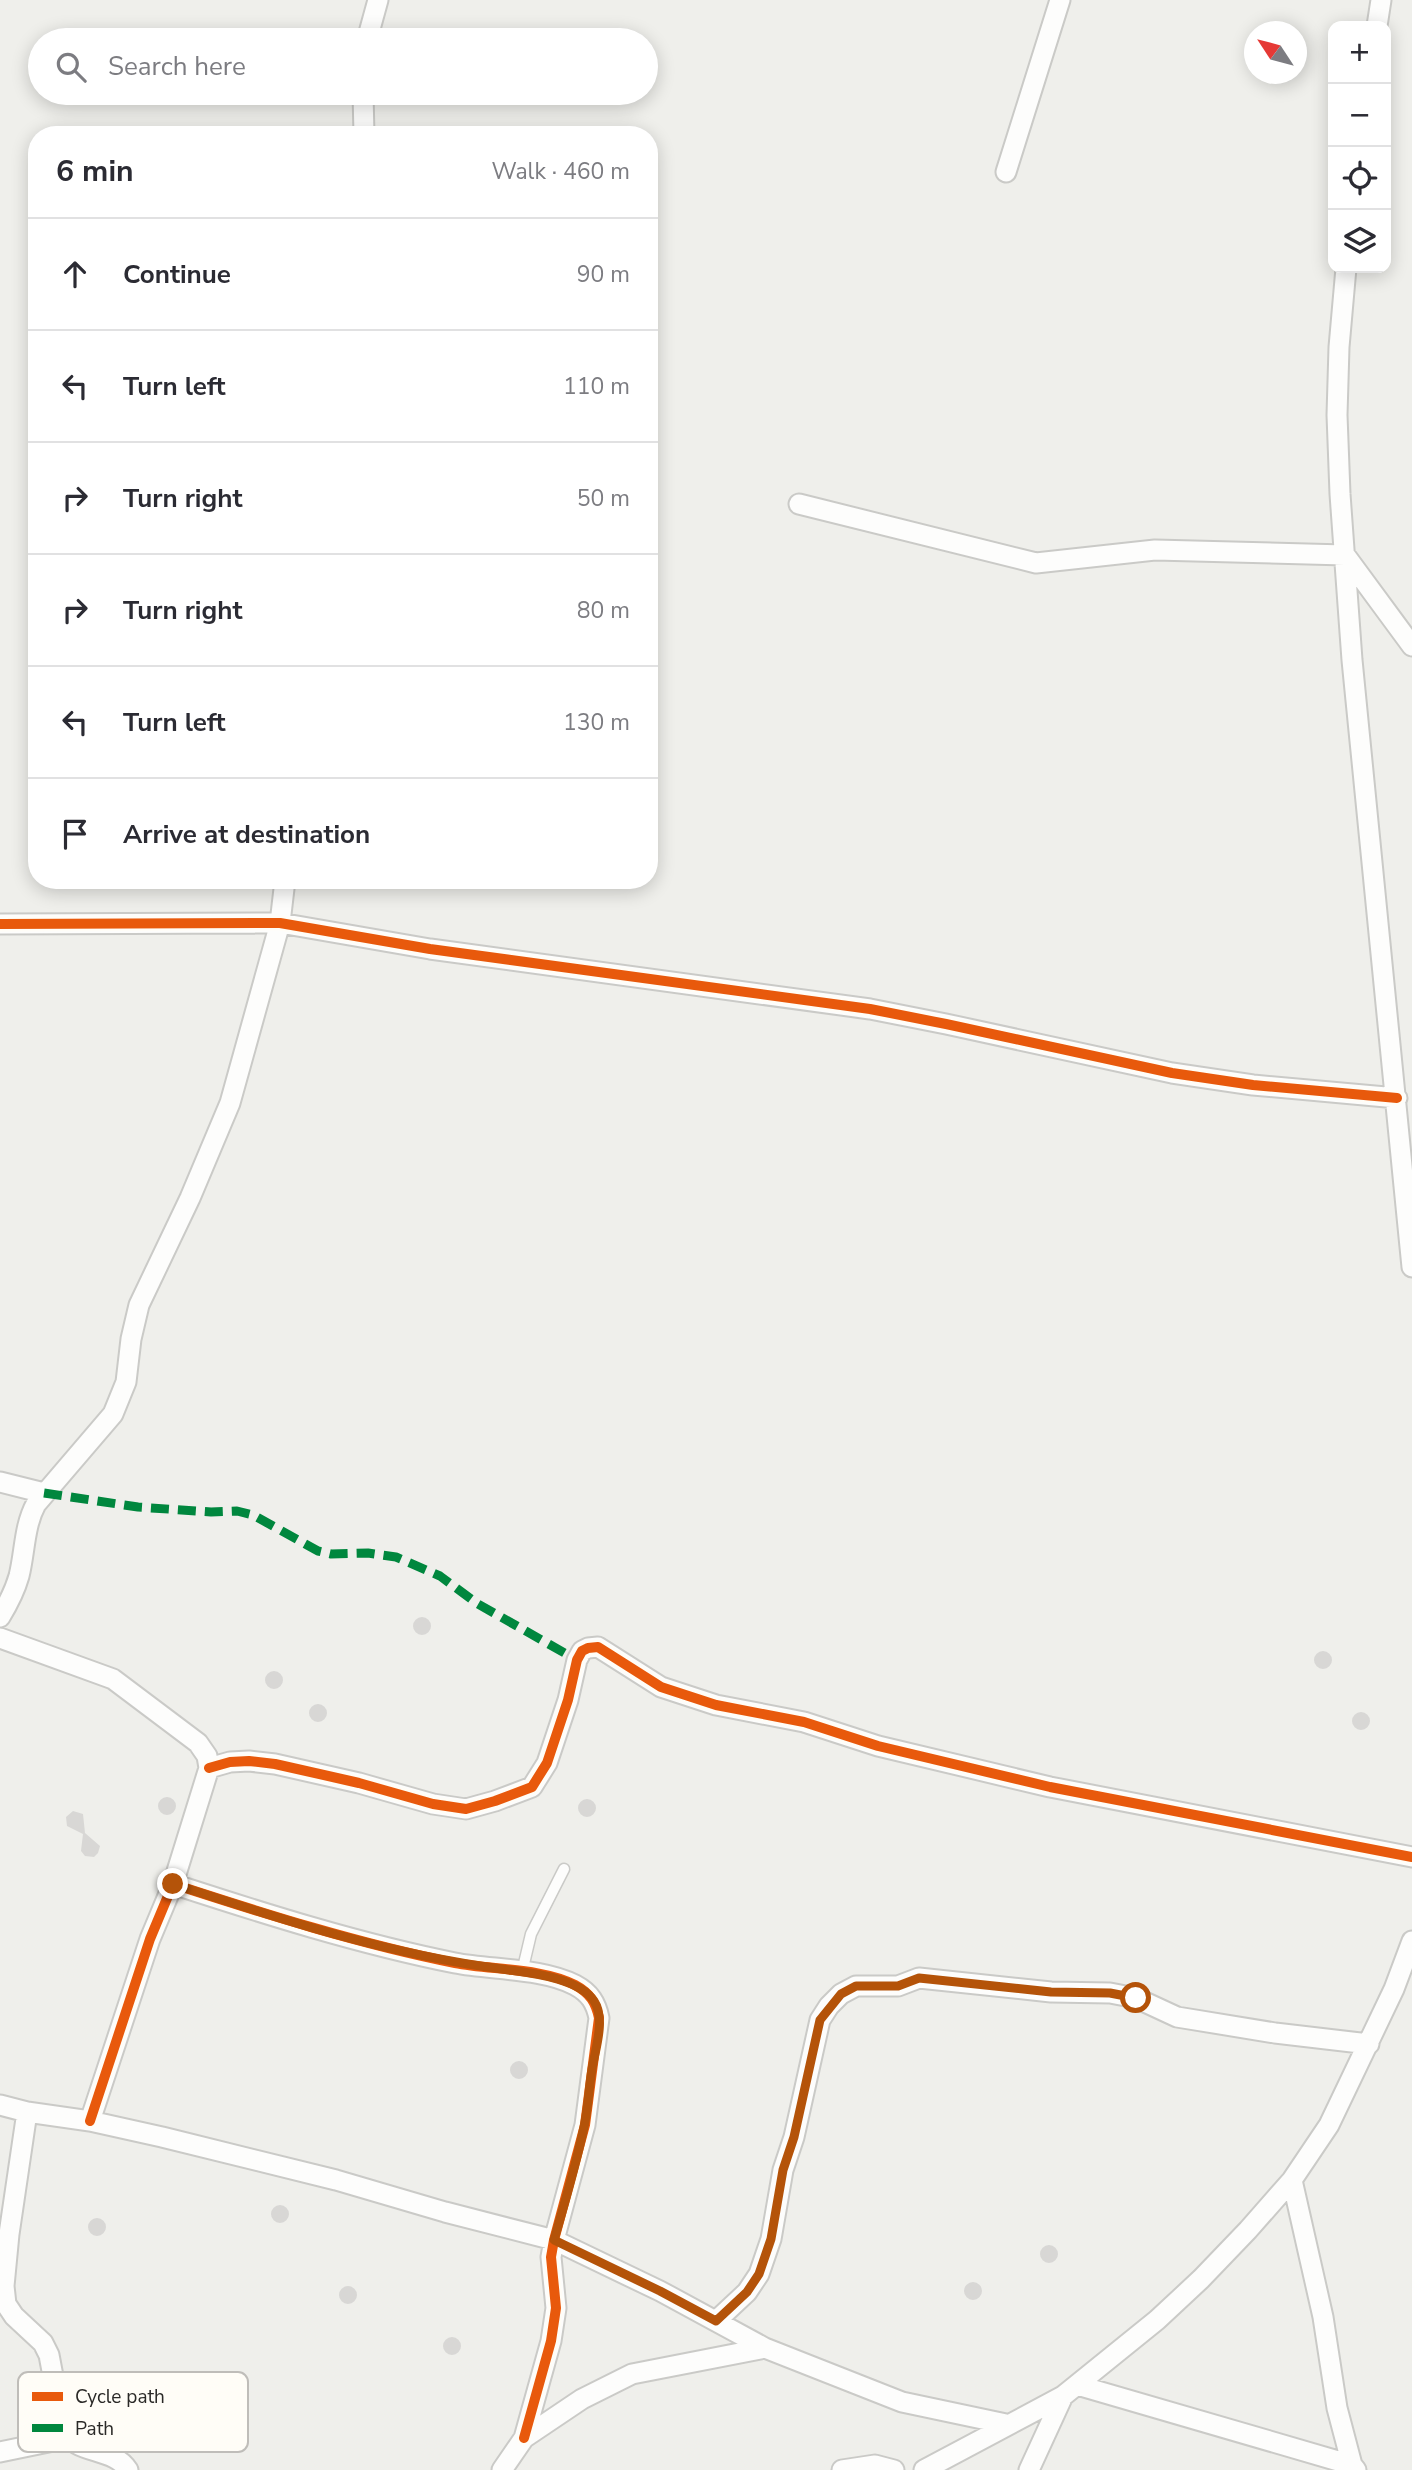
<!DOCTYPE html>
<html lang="en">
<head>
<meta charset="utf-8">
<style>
	:root { --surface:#fff; --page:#f2f2f3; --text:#2b2b33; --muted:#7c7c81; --line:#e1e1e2 }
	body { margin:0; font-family:"Nunito Sans",sans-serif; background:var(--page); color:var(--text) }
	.controls { position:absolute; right:21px; top:21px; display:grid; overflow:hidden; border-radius:14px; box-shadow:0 4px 18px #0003 }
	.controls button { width:63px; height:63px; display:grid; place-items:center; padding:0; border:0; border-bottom:2px solid var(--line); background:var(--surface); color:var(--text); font:35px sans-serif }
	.compass { position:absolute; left:1244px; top:21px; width:63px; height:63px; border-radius:50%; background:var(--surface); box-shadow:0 4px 18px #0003; rotate:306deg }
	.stop { position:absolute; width:21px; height:21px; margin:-16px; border:5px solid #b45309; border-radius:50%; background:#fff }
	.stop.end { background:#b45309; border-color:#fff; box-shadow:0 2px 7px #0008 }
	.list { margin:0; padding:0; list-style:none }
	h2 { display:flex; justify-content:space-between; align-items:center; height:91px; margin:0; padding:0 28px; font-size:30px }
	h2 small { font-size:23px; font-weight:400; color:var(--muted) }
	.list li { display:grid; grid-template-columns:46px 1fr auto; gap:21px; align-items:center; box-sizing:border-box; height:112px; padding:0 28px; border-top:2px solid var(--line) }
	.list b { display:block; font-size:26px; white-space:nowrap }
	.list em { font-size:23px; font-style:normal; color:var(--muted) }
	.icon { flex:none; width:38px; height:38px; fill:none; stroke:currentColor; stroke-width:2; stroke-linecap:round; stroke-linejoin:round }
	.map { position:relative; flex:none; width:1412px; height:2470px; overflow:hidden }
	.search { position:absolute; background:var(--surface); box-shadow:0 4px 18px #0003; left:28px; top:28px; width:630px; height:77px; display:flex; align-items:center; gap:18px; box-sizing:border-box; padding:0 24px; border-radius:38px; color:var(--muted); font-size:26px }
	.panel { position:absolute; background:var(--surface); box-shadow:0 4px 18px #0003; left:28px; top:126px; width:630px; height:763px; border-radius:28px }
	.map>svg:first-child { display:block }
</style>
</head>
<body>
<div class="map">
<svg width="1412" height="2470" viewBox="0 0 1412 2470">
	<rect width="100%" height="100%" fill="#efefeb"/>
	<path fill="#d8d7d5" d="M413 1626a9 9 0 1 1 18 0a9 9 0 1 1-18 0Z
		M1314 1660a9 9 0 1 1 18 0a9 9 0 1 1-18 0Z
		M265 1680a9 9 0 1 1 18 0a9 9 0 1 1-18 0Z
		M309 1713a9 9 0 1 1 18 0a9 9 0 1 1-18 0Z
		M1352 1721a9 9 0 1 1 18 0a9 9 0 1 1-18 0Z
		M158 1806a9 9 0 1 1 18 0a9 9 0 1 1-18 0Z
		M578 1808a9 9 0 1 1 18 0a9 9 0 1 1-18 0Z
		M73,1811L83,1814L85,1833L100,1846L98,1853L94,1857L85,1856L81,1851L83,1834L67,1826L66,1817Z
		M510 2070a9 9 0 1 1 18 0a9 9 0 1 1-18 0Z
		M271 2214a9 9 0 1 1 18 0a9 9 0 1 1-18 0Z
		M88 2227a9 9 0 1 1 18 0a9 9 0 1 1-18 0Z
		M1040 2254a9 9 0 1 1 18 0a9 9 0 1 1-18 0Z
		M964 2291a9 9 0 1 1 18 0a9 9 0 1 1-18 0Z
		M339 2295a9 9 0 1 1 18 0a9 9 0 1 1-18 0Z
		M443 2346a9 9 0 1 1 18 0a9 9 0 1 1-18 0Z"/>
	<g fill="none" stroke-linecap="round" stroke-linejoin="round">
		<g stroke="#cacac7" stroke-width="13">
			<path id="service" d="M522,1972L531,1934L564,1869"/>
		</g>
		<g stroke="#cacac7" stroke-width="23">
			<path id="minor" d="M1377,26L1381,0
				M367,40L378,0
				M363,93L364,135
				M1006,172L1060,0
				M1346,268L1339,347L1337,415L1340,494L1352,660L1412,1267
				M799,504L1036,563L1155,550L1345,555L1412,646
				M0,924L280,923L430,949L870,1009L946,1024L1172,1073L1253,1085L1397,1098
				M0,1482L44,1493
				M0,1617C8,1604 15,1590 19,1576C25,1552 24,1526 36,1504L113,1414L126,1382L131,1339L139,1305L190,1198L230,1103L280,923L285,880
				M0,1638L113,1679L198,1743L207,1756L209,1768L173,1884
				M209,1768L230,1762L249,1761L275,1764L359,1783L433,1804L466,1809L495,1801L532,1787L547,1763L568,1700L577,1660L582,1651L588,1648L598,1647L661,1687L716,1705L804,1722L878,1746L1050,1787L1412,1857
				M0,2105L27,2112L90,2121L162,2137L336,2180L445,2212L554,2240L660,2291L765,2348L902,2402L1006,2424
				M27,2112L9,2234L4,2286L6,2304L14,2316L43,2343L49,2355L63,2429C75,2456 113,2446 128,2470
				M90,2121L150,1939L173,1884C265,1914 360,1944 455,1963C491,1970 543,1968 575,1985C590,1993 596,2003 599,2018L585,2125L554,2240L551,2257L556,2308L551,2341L524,2438
				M1292,2180L1323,2317L1337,2408L1352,2465L1356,2470
				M716,2321L747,2292L759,2274L771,2239L783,2170L794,2137L820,2020L829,2006L841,1994L856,1986H898L919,1978L1051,1992L1110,1993L1136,1998L1177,2017L1275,2033L1369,2044
				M1077,2385L1352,2465
				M0,2452L68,2438
				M502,2470L524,2438L582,2399L632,2374L765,2348
				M842,2470L875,2465L894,2470
				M924,2470L1063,2396L1157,2320L1201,2279L1248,2230L1292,2180L1329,2125L1394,1989L1412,1941
				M1029,2470L1063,2396"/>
		</g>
		<use href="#service" stroke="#fdfdfc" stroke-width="10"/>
		<use href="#minor" stroke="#fdfdfc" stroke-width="19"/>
		<path stroke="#00873e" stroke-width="9" stroke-dasharray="18 9" stroke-linecap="butt" d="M44,1493L138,1507L211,1512L237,1511L253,1515L318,1551L331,1554L368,1553L396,1557L440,1576L478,1604L577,1660"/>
		<g stroke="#fffdf7" stroke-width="15">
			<path id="cycleway" d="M0,924L280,923L430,949L870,1009L946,1024L1172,1073L1253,1085L1397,1098
				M209,1768L230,1762L249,1761L275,1764L359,1783L433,1804L466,1809L495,1801L532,1787L547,1763L568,1700L577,1660L582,1651L588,1648L598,1647L661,1687L716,1705L804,1722L878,1746L1050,1787L1412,1857
				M90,2121L150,1939L173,1884C265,1914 360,1944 455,1963C491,1970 543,1968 575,1985C590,1993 596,2003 599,2018L585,2125L554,2240L551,2257L556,2308L551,2341L524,2438"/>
		</g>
		<use href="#cycleway" stroke="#e8590c" stroke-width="10"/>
	</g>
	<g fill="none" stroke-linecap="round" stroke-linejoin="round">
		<path stroke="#b45309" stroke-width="9" d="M173,1884C280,1919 390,1955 502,1969C529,1973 578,1977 594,2001C606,2019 595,2050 592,2069C589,2088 588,2108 584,2127C576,2165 565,2202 554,2240L660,2291L716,2321L747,2292L759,2274L771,2239L783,2170L794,2137L820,2020L841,1994L856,1986H898L919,1978L1051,1992L1110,1993L1136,1998"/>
	</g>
	<rect x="18" y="2372" width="230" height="80" rx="10" fill="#fffdf7" stroke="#bfbdb9" stroke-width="2"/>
	<rect x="32" y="2392" width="31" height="9" fill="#e8590c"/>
	<rect x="32" y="2424" width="31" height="8" fill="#00873e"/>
	<g font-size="19" fill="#2a2927">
		<text x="75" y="2403">Cycle path</text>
		<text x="75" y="2435">Path</text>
	</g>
</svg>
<div class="controls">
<button>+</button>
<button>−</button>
<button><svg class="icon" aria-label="locate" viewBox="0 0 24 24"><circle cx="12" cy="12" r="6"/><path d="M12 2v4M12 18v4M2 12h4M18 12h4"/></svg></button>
<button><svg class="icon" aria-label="layers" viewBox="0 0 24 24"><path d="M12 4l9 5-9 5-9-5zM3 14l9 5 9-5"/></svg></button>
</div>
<svg class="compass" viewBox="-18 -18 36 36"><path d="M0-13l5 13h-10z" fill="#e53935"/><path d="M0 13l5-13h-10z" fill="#7c7c81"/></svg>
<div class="stop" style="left:1136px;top:1998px"></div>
<div class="stop end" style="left:173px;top:1884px"></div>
<div class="search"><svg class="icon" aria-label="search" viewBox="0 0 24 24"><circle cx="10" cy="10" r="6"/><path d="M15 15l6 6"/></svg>Search here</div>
<section class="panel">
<h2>6 min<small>Walk · 460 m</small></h2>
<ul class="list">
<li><svg class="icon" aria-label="ahead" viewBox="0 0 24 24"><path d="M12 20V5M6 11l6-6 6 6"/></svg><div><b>Continue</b></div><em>90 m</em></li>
<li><svg class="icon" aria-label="left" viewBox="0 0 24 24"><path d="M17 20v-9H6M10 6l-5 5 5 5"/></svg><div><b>Turn left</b></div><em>110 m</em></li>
<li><svg class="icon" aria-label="right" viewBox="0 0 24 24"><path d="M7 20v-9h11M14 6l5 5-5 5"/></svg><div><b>Turn right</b></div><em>50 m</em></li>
<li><svg class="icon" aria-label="right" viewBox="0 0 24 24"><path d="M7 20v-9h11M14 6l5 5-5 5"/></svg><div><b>Turn right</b></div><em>80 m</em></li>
<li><svg class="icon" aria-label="left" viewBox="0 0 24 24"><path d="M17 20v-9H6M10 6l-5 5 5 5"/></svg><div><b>Turn left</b></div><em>130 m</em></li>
<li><svg class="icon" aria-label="arrive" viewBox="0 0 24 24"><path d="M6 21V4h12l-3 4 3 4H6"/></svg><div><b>Arrive at destination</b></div></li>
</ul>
</section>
</div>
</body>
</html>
